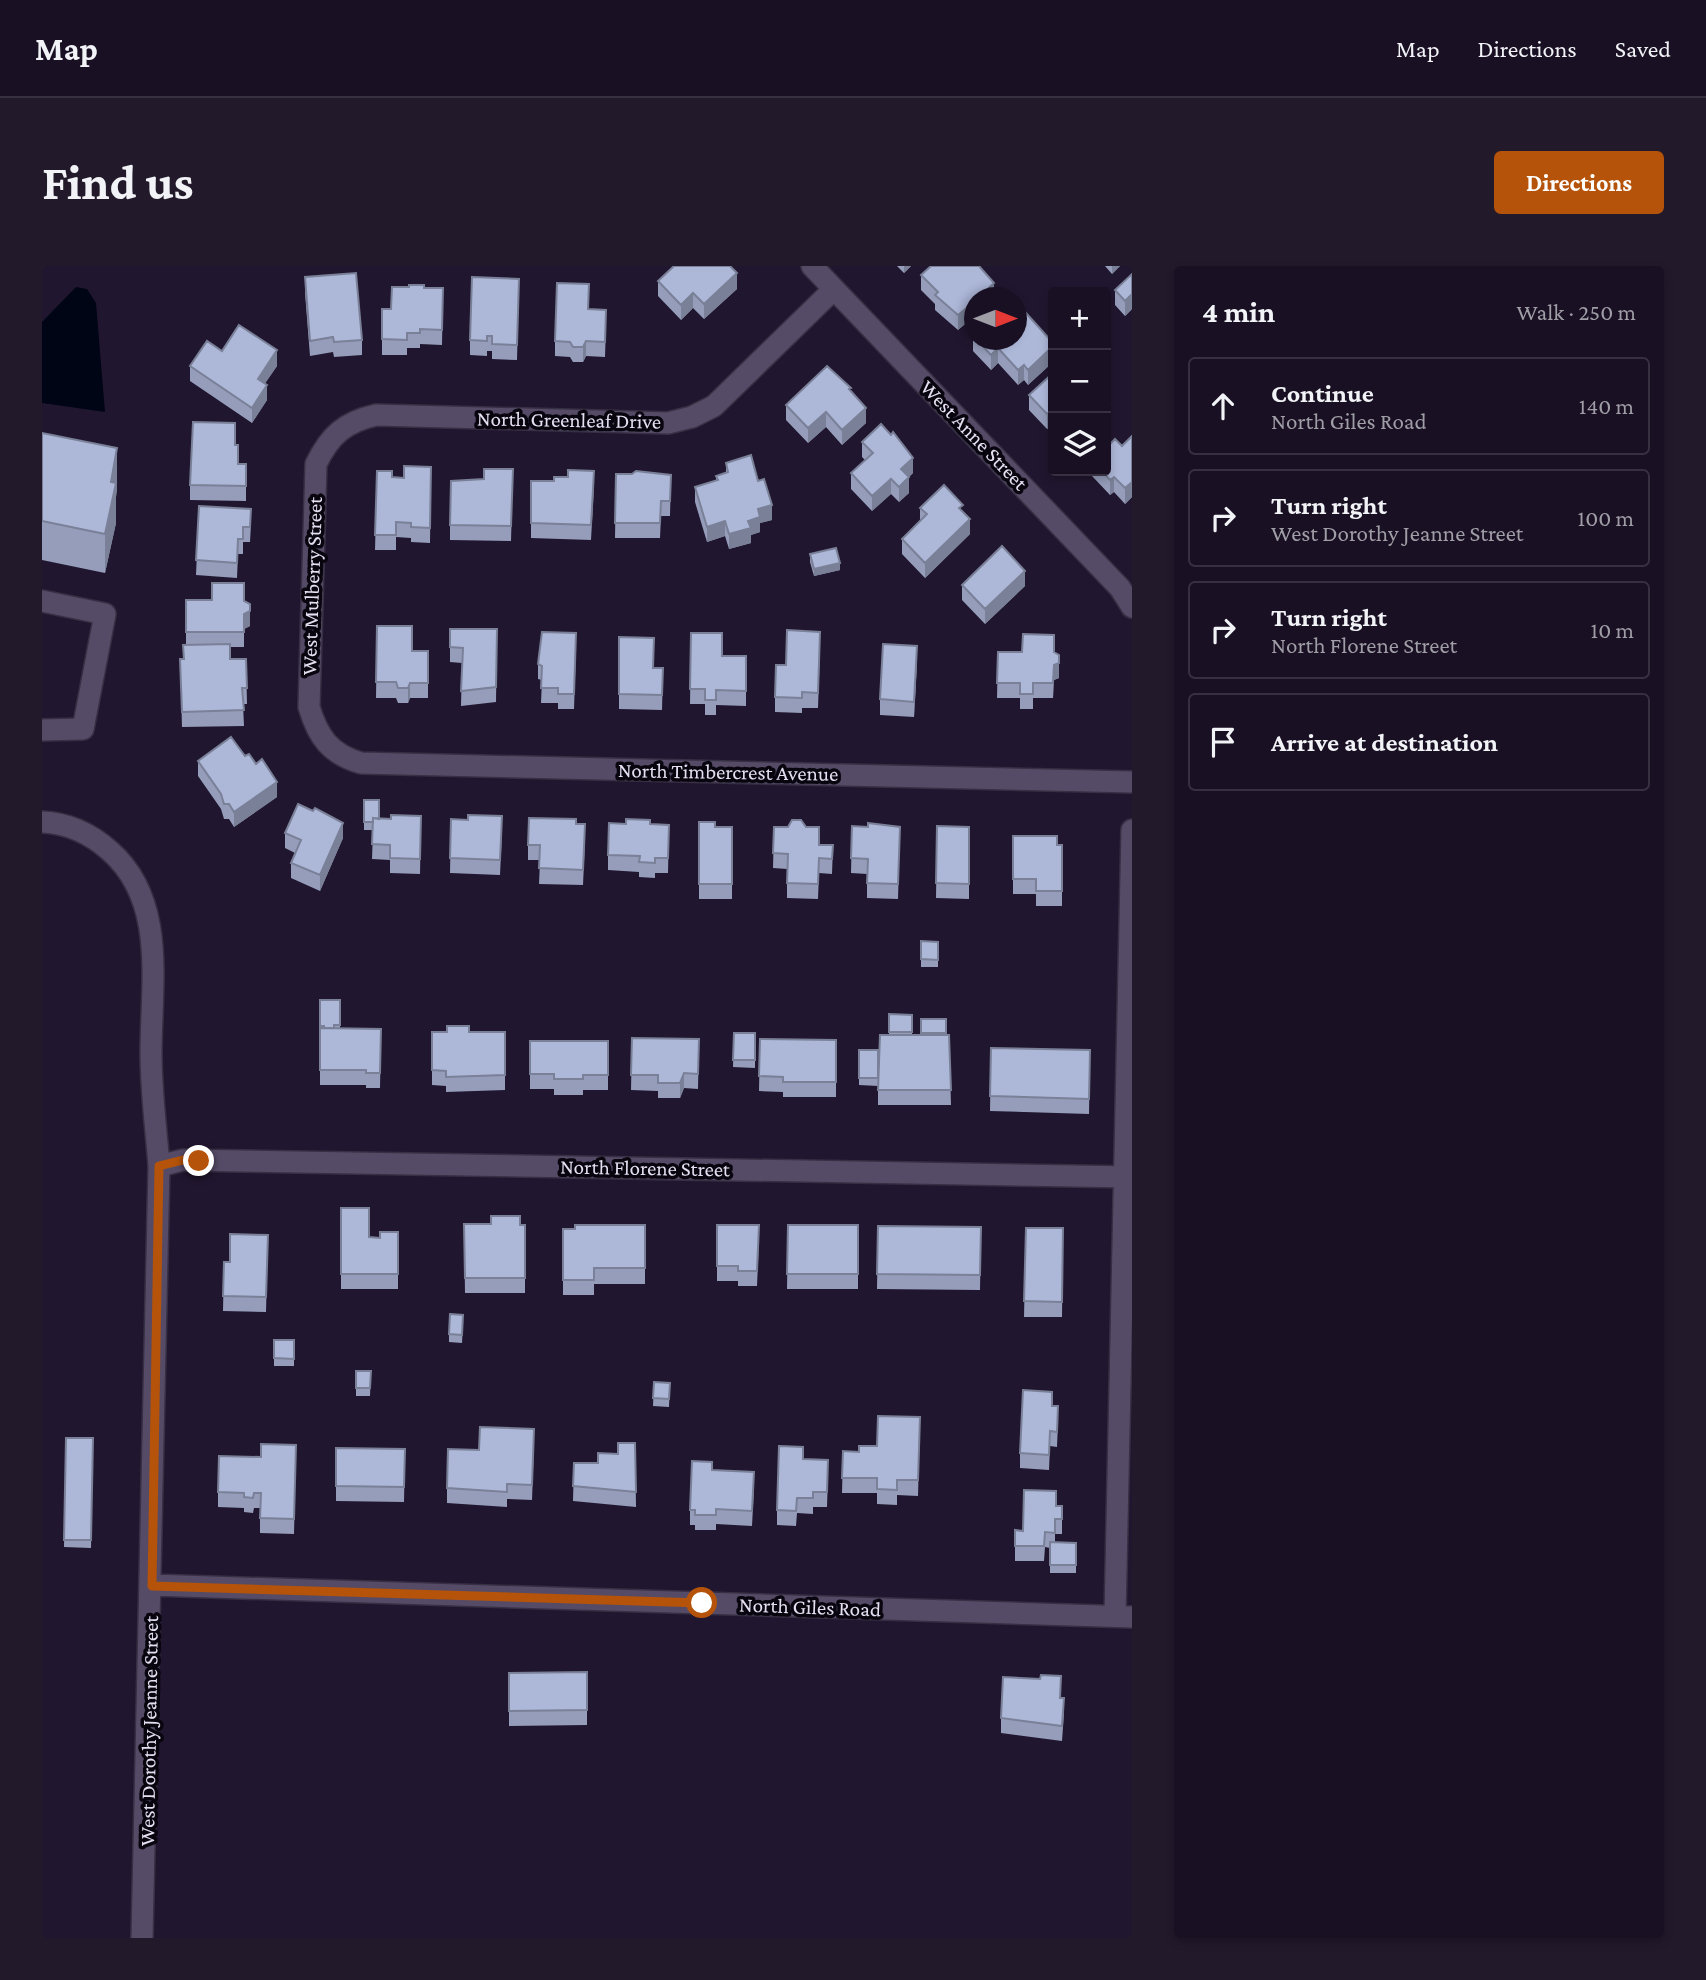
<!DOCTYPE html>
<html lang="en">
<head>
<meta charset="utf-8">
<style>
	:root { --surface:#191023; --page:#22192b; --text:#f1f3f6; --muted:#9f9da6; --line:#373041; --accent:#b45309 }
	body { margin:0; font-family:"Crimson Pro",serif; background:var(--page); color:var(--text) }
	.controls { position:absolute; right:21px; top:21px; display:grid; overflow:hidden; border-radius:7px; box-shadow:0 4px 10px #0003 }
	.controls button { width:63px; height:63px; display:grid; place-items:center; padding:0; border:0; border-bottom:2px solid var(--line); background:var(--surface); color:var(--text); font:35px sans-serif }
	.compass { position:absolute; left:922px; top:21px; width:63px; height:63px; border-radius:50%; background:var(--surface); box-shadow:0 4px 10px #0003; rotate:90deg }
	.stop { position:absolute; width:21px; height:21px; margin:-16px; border:5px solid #b45309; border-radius:50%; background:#fff }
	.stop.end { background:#b45309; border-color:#fff; box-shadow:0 2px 7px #0008 }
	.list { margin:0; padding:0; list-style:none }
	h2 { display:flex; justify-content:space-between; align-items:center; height:91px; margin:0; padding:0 28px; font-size:30px }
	h2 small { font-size:23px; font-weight:400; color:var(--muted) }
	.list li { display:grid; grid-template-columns:46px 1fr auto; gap:21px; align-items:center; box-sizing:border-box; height:98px; margin:0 14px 14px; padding:0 14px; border:2px solid var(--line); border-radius:7px }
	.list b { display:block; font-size:26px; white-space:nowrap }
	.list p { margin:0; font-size:23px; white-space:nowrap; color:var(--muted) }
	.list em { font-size:23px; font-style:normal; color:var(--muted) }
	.icon { flex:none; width:38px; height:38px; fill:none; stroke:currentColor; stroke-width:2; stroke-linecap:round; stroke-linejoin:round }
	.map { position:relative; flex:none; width:1090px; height:1672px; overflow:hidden; border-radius:7px }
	header { display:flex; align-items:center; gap:42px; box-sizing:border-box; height:98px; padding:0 35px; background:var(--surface); border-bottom:2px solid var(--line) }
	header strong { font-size:33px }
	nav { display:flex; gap:38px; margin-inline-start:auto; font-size:24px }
	.intro { display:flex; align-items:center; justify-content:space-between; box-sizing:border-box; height:168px; padding:0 42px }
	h1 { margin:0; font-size:49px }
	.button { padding:18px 32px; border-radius:7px; background:var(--accent); color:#fff; font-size:24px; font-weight:700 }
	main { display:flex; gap:42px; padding:0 42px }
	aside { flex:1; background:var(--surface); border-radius:7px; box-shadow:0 4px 10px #0003 }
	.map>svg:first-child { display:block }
</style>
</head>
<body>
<header>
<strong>Map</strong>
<nav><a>Map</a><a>Directions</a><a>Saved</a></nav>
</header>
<div class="intro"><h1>Find us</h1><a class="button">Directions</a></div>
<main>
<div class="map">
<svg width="1090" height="1672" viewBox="0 0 1090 1672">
	<rect width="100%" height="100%" fill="#21162f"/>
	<path fill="#000515" d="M34,21L45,23L54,37L63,146L0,137V56Z"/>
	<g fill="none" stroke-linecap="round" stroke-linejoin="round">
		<g stroke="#372f43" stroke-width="24">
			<path id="minor" d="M770,0L1078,322L1090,341
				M792,23L672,140L650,151L626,157L334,149C303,156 288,169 274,198L267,441C276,471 288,488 319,497L1090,516
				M0,335L63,348L41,463L0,464
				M0,556C25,557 49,568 68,585C125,635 109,718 109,787C109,825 114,862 117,900L100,1672
				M117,900L141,894L1090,911
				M110,1319L1090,1351
				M1073,1350L1090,564"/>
		</g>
		<use href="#minor" stroke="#554b67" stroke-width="21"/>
	</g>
	<path fill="#959dba" d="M855,0H869L862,7Z
		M1063,0H1078L1070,8Z
		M1090,8V43L1083,50L1073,39V24Z
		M879,9L952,32L916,64L893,44V38L879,24Z
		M263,11L320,74V89L292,91L291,86L268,90L263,27Z
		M477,13L475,94L450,93V85H445V90L428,89V74Z
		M616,15L695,23L662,53L651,42L639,54L616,30Z
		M382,22H401L400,79L378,78V82H365V89H340V43H349Z
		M547,43L564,59L563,91L544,90L541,96H531L528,91L513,90V75Z
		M933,68V74H975L1011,77V96L986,119L982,114L976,119L956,97L949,104L931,85V69Z
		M180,85L235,100L223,117L225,134L210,157L148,115V100Z
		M1011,109V158L1005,163L987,144V129Z
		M809,125L824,157L800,179L784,161L766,177L744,154V139Z
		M0,167L75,222L74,231V257L63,307L0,294Z
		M1090,170V231L1083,238L1072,226L1068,229L1050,210V205H1064L1080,180Z
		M820,176L871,207L867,211V227L857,236L849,228L830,245L809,223V207L823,194L820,191Z
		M193,179L196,198H204V235L148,234V219Z
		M684,197L716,215L730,254L718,257V266L709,269V277L687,283L683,270L665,276L653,236V221L674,214V210L684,207Z
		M389,201L388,277L369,276V272L354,271V284H333L335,205L350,211L362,212Z
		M471,203L469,275L408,274V259Z
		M574,208L629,209L628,250H619L618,272H573Z
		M489,215L552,220L549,274L489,272Z
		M157,240L209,258L208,276H201V288H196L195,312L154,309Z
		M878,242L921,246L928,268L883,312L860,288V273L878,255Z
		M768,288L798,304L772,310L768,296Z
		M920,319L983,320L943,358L920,334Z
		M144,334L202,335L208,360L202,363V381H188V393H204L205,438H201L202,460L140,461L138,393H141L144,379Z
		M335,360L370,385H386V432H368L366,437H356L354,432H334Z
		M408,363H455L454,436L419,440L420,397L408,396Z
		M649,367L680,390H704V440L674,439V449H663V438H648Z
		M577,371L612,402H621L620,444L577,443Z
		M778,381L776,442H760V447L733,446V431L744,399Z
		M534,382L532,443H516V437H499L500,414L496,413V398Z
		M956,386H1012L1017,412L1012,414L1011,432H991V443H978V432H955Z
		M875,395L872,451L838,449V433Z
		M203,490L235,531L192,561L187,553H182L179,543L156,510V495Z
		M322,534L337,552L349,553L379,550L378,608L348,607V594L330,593L331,564H322Z
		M409,553L460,565L458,609L408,607Z
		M657,556L673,561H690V633H657Z
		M534,558L543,574L541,619L497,618L498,594H486V579Z
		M608,558L627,559L626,607H613V612L597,611V606L566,604V589Z
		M810,560L858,561L856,633L825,632V608L809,607Z
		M895,560L927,561V633L894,632Z
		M732,561L777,579H791L790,608L777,607L776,633L745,632V603L731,602Z
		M243,567L301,572L278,625L249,612V597L253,587L243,582Z
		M971,570L1020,579V640H994V628H971Z
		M879,675L896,676V701H879Z
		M278,734H298V762L339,763L338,822H324V819H278Z
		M847,748L870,749V769H879V753H904V769H907L909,839H836V824L847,769Z
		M390,766H463V824L404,826V820L390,819Z
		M692,767H713V802L691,801Z
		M590,772L657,773L656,823L642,822L638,832H616V825L589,824Z
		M718,773L794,774V831H741V826L717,825Z
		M488,775H566V824H541V829H512V823H488Z
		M949,782L1048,784L1047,848L948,845Z
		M817,784H836V820L817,819Z
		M299,942L327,971L338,972L356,966V1023H299Z
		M422,958L483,959V1027H423Z
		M603,959V1018H552V1029H521V963Z
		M675,959L717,974L715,1020H696V1015H675Z
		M746,959H816V1023H745Z
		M836,960L939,961L938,1024L835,1023Z
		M984,962H1021L1020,1051H982Z
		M226,969L224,1046L181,1045L182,996H188Z
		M421,1057L420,1077L407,1076V1068Z
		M232,1074H252V1100H232Z
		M314,1105H329L328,1130H314Z
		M612,1116L628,1117L627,1141L611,1140Z
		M1010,1140L1016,1155L1015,1181L1008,1180L1007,1204L978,1202V1187Z
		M878,1151L876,1230L855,1229V1239L835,1238V1227H800L801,1185L817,1186L835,1180Z
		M24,1172H51L49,1282L22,1281Z
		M593,1177L594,1241L531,1235L532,1197H556L576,1188Z
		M492,1178L490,1234L465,1233V1241L405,1237V1222L437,1184Z
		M254,1179L252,1268L218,1267V1242H212L211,1247L202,1246V1242L176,1241V1226Z
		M294,1182L363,1183L362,1236L294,1235Z
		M761,1193L786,1209L785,1241H771V1248L755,1247L754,1260L735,1259V1244Z
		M670,1204L712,1221L710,1260L674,1258V1264H653V1259H648V1244Z
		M1014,1240H1020V1268H1013V1276L1034,1277V1307H1008V1282L1003,1281L1002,1295H973V1264L981,1265Z
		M545,1406V1459L467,1460V1407Z
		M1019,1432L1022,1447L1020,1475L959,1467V1452Z"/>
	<path fill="#798097" d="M862,0H869L862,7Z
		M1070,0H1078L1070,8Z
		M695,7V23L662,53V38Z
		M952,17V32H936Z
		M651,27V42L639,54V39Z
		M1090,28V43L1083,50V35Z
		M933,35V50L916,64V49Z
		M544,75V90L541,96V81Z
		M1011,80V96L986,119V104Z
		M956,82V97L949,104V89Z
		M235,84V100L216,128V113Z
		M982,99V114L976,119V104Z
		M225,119V134L210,157V142Z
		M1068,138V153L1064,157V142Z
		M824,142V157L800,179V164Z
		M1011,142V158L1005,163V148Z
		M784,146V161L766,177V162Z
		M75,182V222L74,231V257L63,307V268L69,216Z
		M871,192V207L859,218V203Z
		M867,211V227L857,236V221Z
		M1072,211V226L1068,229V214Z
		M849,213V228L830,245V230Z
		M1090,216V231L1083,238V222Z
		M730,239V254L718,257V266L709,269V277L687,283V268L706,255L716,243Z
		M928,253V268L883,312V297Z
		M683,255V270L665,276V261Z
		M798,297V304L772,310V303Z
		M983,305V320L943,358V343Z
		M208,345V360L202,363V348Z
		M875,380V395L872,451V436Z
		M1017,397V412L1012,414L1011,432L1012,399Z
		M368,417V432L366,437V422Z
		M235,516V531L192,561V546Z
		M301,557V572L278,625V609Z
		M642,807V822L638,832V817Z"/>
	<path fill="#adb7d8" stroke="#798097" stroke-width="2" d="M632,0H688L695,7L662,38L651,27L639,39L616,15Z
		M889,0H937L952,17L936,32H933V35L916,49L893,29L896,26L879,9Z
		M314,7L320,74L292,76L291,71L268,75L263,11Z
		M1090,8V28L1083,35L1073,24Z
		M430,11L477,13L475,79L450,78V70H445V75L428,74Z
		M515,17L547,18L546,43L564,44L563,76L544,75L541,81H531L528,76L513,75Z
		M367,19H382V22H401L400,64L378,63V67H365V74L340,73V43H349L350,21H367Z
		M975,37L1011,77V80L986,104L982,99L976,104L956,82L949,89L935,74H975Z
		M197,59L235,84L216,113L225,119L210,142L148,100L165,75L180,85Z
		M785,100L809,122L807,123L824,142L800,164L784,146L766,162L744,139Z
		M1010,108L1011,109V143L1005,148L987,129Z
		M1064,133L1068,138L1064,142Z
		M151,156L193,157V179H196V198H204V220L148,219Z
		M839,158L849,169L851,166L871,192L859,203L867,211L857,221L849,213L830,230L809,207L831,187L820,176Z
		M0,167L75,182L69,216L74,217L63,268L0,255Z
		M1090,170V216L1083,222L1072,211L1068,214L1060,205H1064V182L1073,173L1080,180Z
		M709,189L716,215L722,213L730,239L716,243L718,251L706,255L709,262L687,268L683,255L665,261L653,221L676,214L674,210L686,206L684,197Z
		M362,200L389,201L388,262L369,261V257L354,256V269H333L335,205H350V211L362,212Z
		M442,203H471L469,260L408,259L409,215L442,213Z
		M526,204L552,205L549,259L489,257V215H512V211H526Z
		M594,205L629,209L628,235H619L618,257H573L574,208H590Z
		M902,219L921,239L917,242L928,253L883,297L860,273L885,248L878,242Z
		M157,240L209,243L208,261H201V273H196L195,297L154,294Z
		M960,280L983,305L943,343L920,319Z
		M794,282L798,297L772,303L768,288Z
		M170,317H202V335L208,338V345L202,348V366H144V334H170Z
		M335,360H370V385H386V417H368L366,422H356L354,416H334Z
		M408,363H455L454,421L419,425L421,382L408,381Z
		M745,364L778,366L776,427L760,426V432L733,431L734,399H744Z
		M500,366L534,367L532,428H516V422H499L500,400L496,398Z
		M649,367H680V390H704V425L674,424V434H663V423H648Z
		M981,368L1012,369V386L1017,389V397L1012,399L1011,417H991V428H978V417H955L956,386H980Z
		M577,371L612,372L611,402H621L620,429L577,428Z
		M188,378V393H204L205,422H200L202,444L140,446L138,393H142L141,379Z
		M841,378L875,380L872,436L838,433Z
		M189,471L203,490L207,488L214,498L220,493L235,516L192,546L187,538H182L179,528L156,495Z
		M322,534H337V553L331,552V556H322Z
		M256,538L271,545L273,542L301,557L278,609L249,597L259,574L243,567Z
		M349,549L379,550L378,593L348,592V579L330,578L331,552L349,553Z
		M426,549L460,550L458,594L408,592L409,553L426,554Z
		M487,552L534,553V558H543L541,604L497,602L498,579H486Z
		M584,553L608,554V558L627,559L626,592H613V597L597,596L598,590L566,589L567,557L584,558Z
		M750,554H759L764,561H777V579H791L790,593L777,592L776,618L745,617L746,588L731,587L732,561H746Z
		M657,556H673V561H690V618H657Z
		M826,557L858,561L856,618L825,617L826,593L809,592L810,560L826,561Z
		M895,560L927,561V618L894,617Z
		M971,570H1015V579H1020V625H994V613H971Z
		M879,675L896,676V694L879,693Z
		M278,734H298V759H292V762H282V760H278Z
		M847,748L870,749V766H847Z
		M879,753H904V767H879Z
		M405,760H427V766H463V809L404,811V805L390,804V766H405Z
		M278,762L339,763L338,807H324V804H278Z
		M692,767H713V794H691Z
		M838,769H907L909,824H836Z
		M590,772L657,773L656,808L642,807L638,817H616V809H589Z
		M718,773L794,774V816H741V811L717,810Z
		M488,775H566V809H541V813H512V808H488Z
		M949,782L1048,784L1047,833L948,830Z
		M817,784H836V812H817Z
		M299,942H327V971L338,972V966H356V1008H299Z
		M449,950H478V959H483V1012H423L422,958H449Z
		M533,959H603V1002H552V1014H521V963H533Z
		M675,959H717L715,1005H696V1000H675Z
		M746,959H816V1008H745Z
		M836,960L939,961L938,1009L835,1008Z
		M984,962H1021L1020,1036L982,1035Z
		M188,968L226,969L224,1031L181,1030L182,996H188Z
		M408,1048L421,1049L420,1069L407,1068Z
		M232,1074H252V1093L232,1092Z
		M314,1105H329L328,1122H314Z
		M612,1116L628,1117L627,1133L611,1132Z
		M981,1124L1010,1126V1140H1016L1015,1166L1008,1165L1007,1189L978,1187Z
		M836,1150L878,1151L876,1214H855V1224L835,1223V1212H800L801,1185L817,1186V1180H835Z
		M438,1161L492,1163L490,1219L465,1218V1226L405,1222L406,1183L437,1184Z
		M24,1172H51L49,1274H22Z
		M576,1177H593L594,1226L531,1220L532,1197H556V1187L576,1188Z
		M219,1178L254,1179L252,1253L218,1252L219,1227H212L211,1232L202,1231V1227L176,1226L177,1190L219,1191Z
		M737,1180L761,1181V1193L786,1194L785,1226H771V1232H755L754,1245L735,1244Z
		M294,1182L363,1183L362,1221L294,1220Z
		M650,1195L670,1196V1204L712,1206L710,1245L674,1243V1249H653V1244H648Z
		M982,1224L1014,1225V1240H1020V1253H1013V1267L1003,1266L1002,1280H973V1264L981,1265Z
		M1008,1276L1034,1277V1299H1008Z
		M545,1406V1444L467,1445V1407Z
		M999,1409L1019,1410L1018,1432H1022L1020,1460L959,1452L961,1411L998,1413Z"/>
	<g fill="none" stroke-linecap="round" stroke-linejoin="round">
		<path stroke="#b45309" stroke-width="9" d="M157,895L141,894L117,900L110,1320L660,1337"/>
	</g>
	<g text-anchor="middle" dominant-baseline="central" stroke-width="7" stroke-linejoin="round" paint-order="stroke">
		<g font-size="21" fill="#e5dff1" stroke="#09050f">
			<text transform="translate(527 154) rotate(1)">North Greenleaf Drive</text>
			<text transform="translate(932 169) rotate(46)">West Anne Street</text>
			<text transform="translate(270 320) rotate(-88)">West Mulberry Street</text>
			<text transform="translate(686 506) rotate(1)">North Timbercrest Avenue</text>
			<text transform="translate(603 902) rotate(1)">North Florene Street</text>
			<text transform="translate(768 1341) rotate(2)">North Giles Road</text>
			<text transform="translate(107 1465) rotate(-89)">West Dorothy Jeanne Street</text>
		</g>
	</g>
</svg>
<div class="controls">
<button>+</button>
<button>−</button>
<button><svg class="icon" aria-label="layers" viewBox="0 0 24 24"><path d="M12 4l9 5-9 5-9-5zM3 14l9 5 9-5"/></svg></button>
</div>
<svg class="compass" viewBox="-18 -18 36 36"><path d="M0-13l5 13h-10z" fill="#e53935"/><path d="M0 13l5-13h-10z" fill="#9f9da6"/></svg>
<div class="stop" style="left:660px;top:1337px"></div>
<div class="stop end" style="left:157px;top:895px"></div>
</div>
<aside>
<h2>4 min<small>Walk · 250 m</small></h2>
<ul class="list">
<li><svg class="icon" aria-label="ahead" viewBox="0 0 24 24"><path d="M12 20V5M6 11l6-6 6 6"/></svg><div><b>Continue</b><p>North Giles Road</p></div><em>140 m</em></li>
<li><svg class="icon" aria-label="right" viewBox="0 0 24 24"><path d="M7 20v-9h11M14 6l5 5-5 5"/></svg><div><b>Turn right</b><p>West Dorothy Jeanne Street</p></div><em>100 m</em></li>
<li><svg class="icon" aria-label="right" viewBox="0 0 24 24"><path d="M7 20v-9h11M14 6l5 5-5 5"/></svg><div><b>Turn right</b><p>North Florene Street</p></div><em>10 m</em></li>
<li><svg class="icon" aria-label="arrive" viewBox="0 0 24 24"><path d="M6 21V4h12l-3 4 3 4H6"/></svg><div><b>Arrive at destination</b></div></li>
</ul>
</aside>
</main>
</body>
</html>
